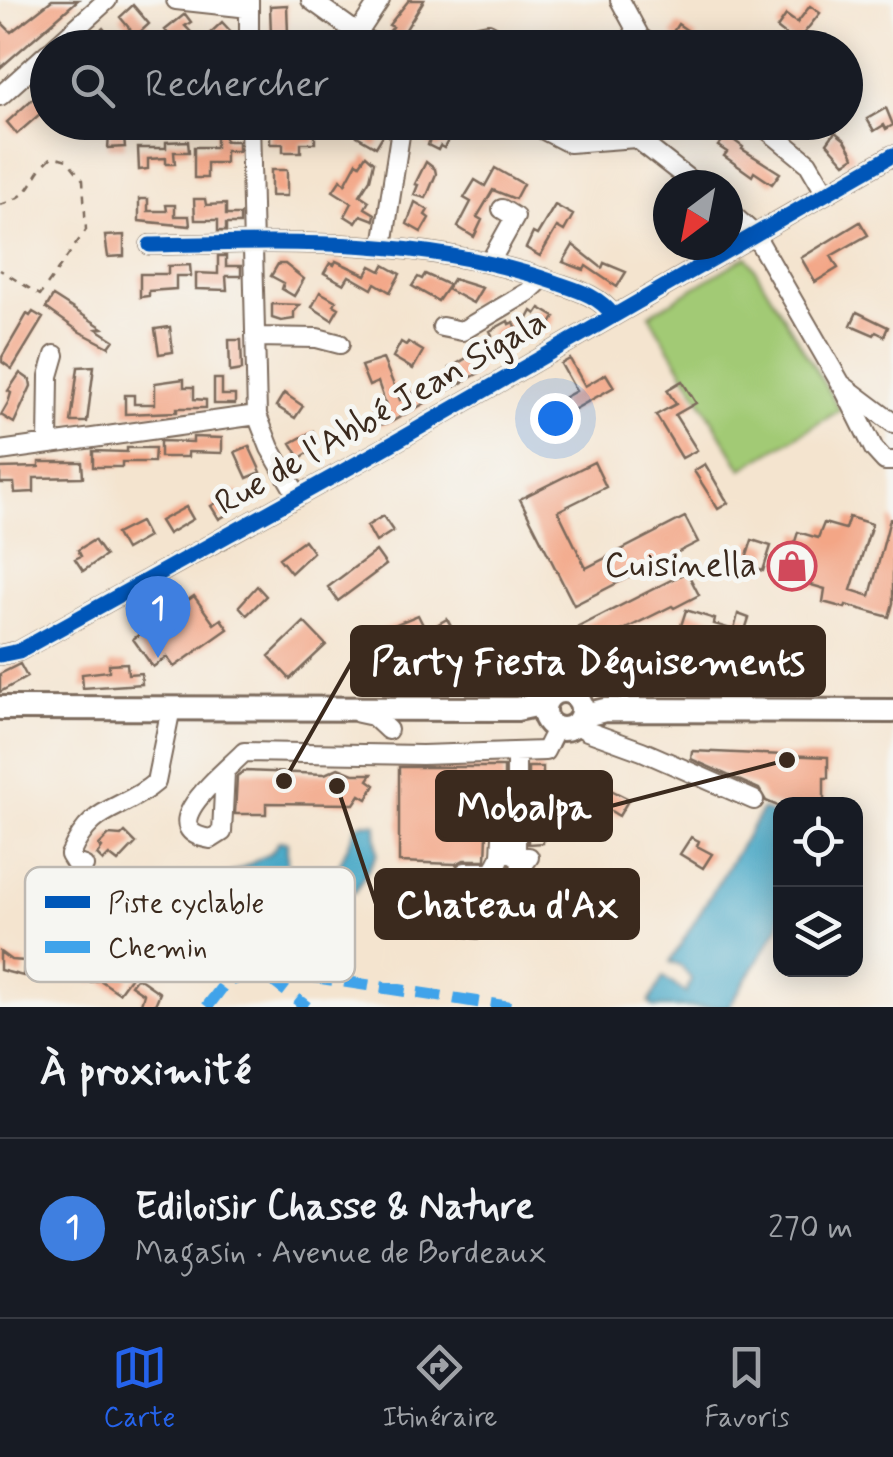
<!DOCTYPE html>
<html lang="fr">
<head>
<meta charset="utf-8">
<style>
	:root { --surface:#171b24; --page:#20242c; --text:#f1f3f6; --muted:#9ea1a6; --line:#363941; --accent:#2563eb }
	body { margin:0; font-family:Mynerve,sans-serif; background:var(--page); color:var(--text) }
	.controls { position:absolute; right:30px; bottom:30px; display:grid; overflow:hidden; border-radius:20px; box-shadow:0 5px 25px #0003 }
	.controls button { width:90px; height:90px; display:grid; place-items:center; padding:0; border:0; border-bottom:2px solid var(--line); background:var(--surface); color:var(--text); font:50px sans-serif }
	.compass { position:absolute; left:653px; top:170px; width:90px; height:90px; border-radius:50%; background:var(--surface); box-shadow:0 5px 25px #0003; rotate:212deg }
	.you { position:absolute; left:555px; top:418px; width:35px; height:35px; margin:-25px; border:8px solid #fff; border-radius:50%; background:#1a73e8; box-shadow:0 0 0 15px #1a73e833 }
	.badge { display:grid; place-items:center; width:65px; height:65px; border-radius:50%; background:var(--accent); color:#fff; font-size:32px; font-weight:700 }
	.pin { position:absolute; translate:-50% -82px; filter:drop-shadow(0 2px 5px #0008) }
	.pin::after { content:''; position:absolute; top:52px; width:35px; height:30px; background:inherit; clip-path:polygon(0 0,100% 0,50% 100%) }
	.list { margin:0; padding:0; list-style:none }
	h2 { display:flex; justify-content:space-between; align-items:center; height:130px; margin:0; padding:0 40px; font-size:42px }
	h2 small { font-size:32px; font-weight:400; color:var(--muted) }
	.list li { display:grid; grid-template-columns:65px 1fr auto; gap:30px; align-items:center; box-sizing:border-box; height:180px; padding:0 40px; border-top:2px solid var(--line) }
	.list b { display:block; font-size:38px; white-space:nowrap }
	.list p { margin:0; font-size:32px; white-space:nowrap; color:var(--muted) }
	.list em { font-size:32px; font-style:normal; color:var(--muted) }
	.icon { flex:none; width:55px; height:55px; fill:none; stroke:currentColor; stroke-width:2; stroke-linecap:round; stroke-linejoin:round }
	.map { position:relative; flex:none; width:893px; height:1007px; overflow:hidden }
	.search { position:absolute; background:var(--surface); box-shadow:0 5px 25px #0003; left:30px; right:30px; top:30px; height:110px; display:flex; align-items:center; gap:25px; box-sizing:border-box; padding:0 35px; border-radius:55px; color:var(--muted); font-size:38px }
	.sheet { height:310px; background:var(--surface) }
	nav { display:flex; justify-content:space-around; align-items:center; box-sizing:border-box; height:140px; border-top:2px solid var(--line); background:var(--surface); font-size:28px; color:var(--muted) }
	nav a { display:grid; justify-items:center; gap:5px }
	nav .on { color:var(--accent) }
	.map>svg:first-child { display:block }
</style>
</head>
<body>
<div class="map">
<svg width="893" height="1007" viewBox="0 0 893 1007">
	<rect width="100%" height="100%" fill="#f6f6f2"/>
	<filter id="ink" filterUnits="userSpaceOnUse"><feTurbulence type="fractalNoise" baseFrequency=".01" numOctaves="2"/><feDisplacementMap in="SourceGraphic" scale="20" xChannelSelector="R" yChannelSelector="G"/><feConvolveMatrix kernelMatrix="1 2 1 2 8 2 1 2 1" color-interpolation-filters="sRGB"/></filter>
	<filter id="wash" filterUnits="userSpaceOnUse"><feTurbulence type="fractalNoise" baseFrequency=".0048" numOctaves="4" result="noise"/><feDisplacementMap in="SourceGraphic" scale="40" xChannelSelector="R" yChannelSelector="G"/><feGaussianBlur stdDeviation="2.25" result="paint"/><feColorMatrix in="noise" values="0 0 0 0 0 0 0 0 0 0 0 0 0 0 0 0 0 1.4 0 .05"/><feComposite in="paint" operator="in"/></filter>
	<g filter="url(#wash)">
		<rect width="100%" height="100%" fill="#f4e4cf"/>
		<path fill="#a2ca75" stroke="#6e7a4a" stroke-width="2.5" d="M747,256L840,410L742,469L649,315Z"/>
		<path fill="#46a7c6" stroke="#406872" stroke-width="2.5" d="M763,809L780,818V925L729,1007H654L649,1003L663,977L686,993L691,979L682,967L670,962Z
			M364,823L376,824L377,854L355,892L333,879L357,825Z
			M279,841L287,842V868L276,870L226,934L200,935C203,919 219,896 224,877L271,853Z"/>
		<g id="blocks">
			<path fill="#f3a686" d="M52,0H78L0,68V21L11,32Z
				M409,0H424L400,39L389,32L393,27L389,25Z
				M133,5L149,24L137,35L141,40L134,46L124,34L130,29L120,17Z
				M287,5L288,34L271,35L270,6Z
				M810,6L820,13L796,43L777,28L786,15L797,23Z
				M185,14L191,22L185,26L191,32L183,38L191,48H180L165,30Z
				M222,22L234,35L228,41L234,48H221L209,34Z
				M678,24L697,37L690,48H685L671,35Z
				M103,28L120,48H85L90,40Z
				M40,92L48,101V107L17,134L7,122Z
				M886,108L893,125L886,129L884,125L874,131L867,119Z
				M110,122H122L125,147L108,148Z
				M365,122H382V130L385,132L376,147L357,136Z
				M287,123L315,126V143H301V152H283V144H270V127L287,126Z
				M435,123L452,133L444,148L440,146L438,150L428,145Z
				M216,129H225V141H238V151H225V163H207V178H194V147H216Z
				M835,132L845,140L852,152L854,157L845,163L827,143Z
				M727,135L743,147L742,149L780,173L772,184L754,172L752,176L724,156L727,152L718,146Z
				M188,141L189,152H174L175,164H166V158L148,159V169L139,170L138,148H166V142Z
				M366,155L374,162L370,179L360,195L369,201L365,208L375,214L374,220L361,215L356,223L345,216L352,203L333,191L341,179L345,184L357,162L360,164Z
				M426,162L435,169L436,174L426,198L414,195L418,185L415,184Z
				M495,168L523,184L515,199L493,190L477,217L482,220L474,237L458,227L471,202L464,198L475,180L485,186Z
				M271,170H287V196H271Z
				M139,199H148V211H167L166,205H175V216H189L190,226L139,221Z
				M194,199H205L206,205L226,204V215H240V224H226V231H218V220H195Z
				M415,202L428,210L425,215L429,218L421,232L407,224Z
				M555,205L573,215L564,231L557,227L540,256L526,248L533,233L537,235Z
				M860,222L868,235L831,256L838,268L815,282L801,258Z
				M124,235V256L108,257L105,236Z
				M573,245L602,268L604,263L626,272L617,287L586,266L584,270L563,262Z
				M218,256H226V266H241V276H226L227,290L196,289V273L218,274Z
				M336,261L366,275L371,266L381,271L384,265L400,274L390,292L375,283L372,289L349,276L344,284L324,273L330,263L334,265Z
				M278,264H285L304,279L294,296L282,289L284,283L271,276Z
				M190,265L191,276H176V289L149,291V296L140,297V274H168V266Z
				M425,274L449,285L438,301L412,286L418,277L422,279Z
				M453,279L482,288L473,303L447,289Z
				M320,292L336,301L334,305L339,308L332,320L312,307Z
				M53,296L103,328L97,329L114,340L109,347L80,332L46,308Z
				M272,304L300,305L294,312V319L281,321L272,318Z
				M540,308L555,317L545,335L525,324L532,311L536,314Z
				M33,312L43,318L12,369L2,362V357L27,314L30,316Z
				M857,312L888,327L884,336L876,332L874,335L851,325Z
				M508,321L509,324L514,322L521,338L493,353L485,339L492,335L490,331Z
				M170,327L173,352L159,354L155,329Z
				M229,340H241L242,370L230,372Z
				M401,342L406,345L408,342L423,351L413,369L393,357Z
				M470,356L477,359L475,365L479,373L391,422L379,425L372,412L386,405L378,382L369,386L361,366L383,359L400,400L452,371L450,368Z
				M570,359L585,386L606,374L614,387L566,414L558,401L576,391L561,364Z
				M94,366L87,422H71L78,367Z
				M20,373L30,380L31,386L14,423L1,415L8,403L11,393L8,391Z
				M184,379V387H194V399L206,400V408H177V412L125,414V395H134V404H155V383Z
				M214,379H222V395H235V404H214Z
				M682,381L696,403L675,415L697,450L682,458L656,415L676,404L667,390Z
				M284,393L303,406L295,418L276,406Z
				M313,431L320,445L300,458L291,443Z
				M193,437L222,438V453L188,452V457H160V441L193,442Z
				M249,446L261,472L247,478L235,452Z
				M127,448H155L154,462H122V467H93V451L127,452Z
				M39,462H82L83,477L34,478V492L15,493L14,483H0V468L39,467Z
				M594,462L606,487L558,511L586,568L685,517L698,542L574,605L520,499Z
				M705,464L728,503L718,509L694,471Z
				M237,491L245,504L219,519L211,506Z
				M186,507L193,519L168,534L160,521Z
				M383,516L393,531L376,542L367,526Z
				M849,517L872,524L851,590L870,596L890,519L893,520V603L889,617L846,605L845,608L823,602L825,589L784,577L798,532L818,538L824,523L845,529Z
				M140,522L148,537L125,550L116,534Z
				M94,540L105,556L83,571L75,559L81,556L78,550Z
				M304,540L313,552L291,573L279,558Z
				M752,540L771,546L763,571L744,565Z
				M376,551L386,565L338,601L328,587Z
				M687,572L699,595L674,608L672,606L591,646L589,641L564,654L555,639Z
				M257,586L266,596L247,615L239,606Z
				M194,596L214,624L221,619L228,629L174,667L167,657L153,667L133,639Z
				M686,610L715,619L714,624L734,630L738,614L749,618L736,658L706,649L697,679L667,670Z
				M418,615L426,631L447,619L471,664L445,667L437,651L404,663L401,659L386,667H376L360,639Z
				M304,622L326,645L290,679L269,656Z
				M127,663L128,674L141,673L142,684L83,688L82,674L109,671V664Z
				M20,664L27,677L0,692V674Z
				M692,751L828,757V778H824V804L780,807L766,801L759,789L691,759Z
				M399,767H504V793L498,798L496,810H488L486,860H464L456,864L399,862Z
				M528,767H543V843L528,844Z
				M338,768L353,774H372L368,780L375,785L367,799L360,795L354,804L266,803V814H235L237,776L244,771L325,774Z
				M607,788L629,799L619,816L598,803Z
				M125,832L136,843L118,862L109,855L103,861L97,855L102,848L99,845L109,835L121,836Z
				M691,837L699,841L697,846L712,854L703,868L680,854Z
				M0,952L11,960L25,961L23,976L0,970Z
				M111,964L130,978L119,993L100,980L90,982L88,969L103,966L107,969Z
				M137,977L160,993L154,1007H140L144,994L131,985Z"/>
		</g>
	</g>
	<g filter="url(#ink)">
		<use href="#blocks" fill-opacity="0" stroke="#7c6b5c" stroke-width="2.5"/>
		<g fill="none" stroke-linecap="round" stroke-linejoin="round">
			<path stroke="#cfbfac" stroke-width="18" stroke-dasharray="18 9" stroke-linecap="butt" d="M465,921V878"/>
			<g stroke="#7c6b5c" stroke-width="22">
				<path id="minor" d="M176,0L249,8
					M249,0V48
					M311,0L378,48
					M620,0L640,37L655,48
					M358,33L380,0
					M54,48L107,0
					M469,48L478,35L488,33L516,48
					M0,96L48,53
					M250,122L257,415L270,448L297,495
					M528,122L569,143L636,138L696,185
					M758,122L808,163L825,192
					M144,123L199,122
					M728,211L755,235L841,384L893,423
					M150,245C286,242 424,236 554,282C577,290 598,295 613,315
					M383,246L402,122
					M490,262L515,217L502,209
					M442,327L462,331L528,292L543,278
					M255,337L317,338L340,344
					M844,389L874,449L885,461H893
					M48,444L49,376L55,355
					M0,451L257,415
					M0,655L19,651L381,450L893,155
					M359,713L373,716L388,730
					M576,724L587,731L642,751L754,800
					M225,772L222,832L211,839C149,830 226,771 244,752L422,755L545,751L557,727
					M84,866L75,863L70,855C92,803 120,813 156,782L171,708
					M465,878V872H492C506,854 499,850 503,830C505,820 509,815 509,804
					M465,921V927L477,929L529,857H516V753"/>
			</g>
			<g stroke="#7c6b5c" stroke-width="28">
				<path id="major" d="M544 710a19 19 0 1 1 38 0a19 19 0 1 1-38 0Z
					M0,708L517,709L545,703
					M581,716L605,710L893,711"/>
			</g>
			<path stroke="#7c6b5c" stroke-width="2.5" stroke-dasharray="8 8" stroke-linecap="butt" d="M0,205C38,194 27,178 53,156L67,160L83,180L86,230L40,295L0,270"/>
			<use href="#minor" stroke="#fff" stroke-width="18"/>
			<use href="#major" stroke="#fff" stroke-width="22"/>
			<path stroke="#3fa3ea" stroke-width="12" stroke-dasharray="25 12" stroke-linecap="butt" d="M273,981L288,973L510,1007
				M207,1007L226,982L253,972L273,981L307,1007"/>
			<g stroke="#f6f6f2" stroke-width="21">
				<path id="cycleway" d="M150,245C286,242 424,236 554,282C577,290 598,295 613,315
					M0,655L19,651L381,450L893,155"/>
			</g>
			<use href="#cycleway" stroke="#0057b8" stroke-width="15"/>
		</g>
	</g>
	<defs>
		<g id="shop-ring" transform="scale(2.5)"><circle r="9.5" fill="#f6f6f2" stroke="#d1495b" stroke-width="1.5"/><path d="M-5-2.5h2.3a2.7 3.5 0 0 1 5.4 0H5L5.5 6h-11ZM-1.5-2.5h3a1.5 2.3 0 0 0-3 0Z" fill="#d1495b"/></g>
	</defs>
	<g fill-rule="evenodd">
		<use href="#shop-ring" x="792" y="566"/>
	</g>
	<g text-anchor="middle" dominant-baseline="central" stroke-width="10" stroke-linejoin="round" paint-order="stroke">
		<g font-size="35" fill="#3b2a1e" stroke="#f6f6f2">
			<text transform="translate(381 413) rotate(-30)">Rue de l'Abbé Jean Sigala</text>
		</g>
		<g font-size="35" fill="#3b2a1e" stroke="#f6f6f2" text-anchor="end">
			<text x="757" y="566">Cuisinella</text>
		</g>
	</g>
	<rect x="25" y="867" width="330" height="115" rx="15" fill="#f6f6f2" stroke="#beb9b2" stroke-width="2.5"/>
	<rect x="45" y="896" width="45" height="12" fill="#0057b8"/>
	<rect x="45" y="941" width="45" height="12" fill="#3fa3ea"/>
	<g font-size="28" fill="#3b2a1e">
		<text x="108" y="912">Piste cyclable</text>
		<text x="108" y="957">Chemin</text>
	</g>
	<path fill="none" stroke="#3b2a1e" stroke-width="4" d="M284 781L352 661M787 760L611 806M337 786L376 904"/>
	<g fill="#3b2a1e" stroke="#f6f6f2" stroke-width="4">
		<circle cx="284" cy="781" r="10"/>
		<circle cx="787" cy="760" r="10"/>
		<circle cx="337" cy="786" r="10"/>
	</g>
	<g fill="#3b2a1e" stroke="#3b2a1e" stroke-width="4">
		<rect x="352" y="627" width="472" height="68" rx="10"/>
		<rect x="437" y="772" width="174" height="68" rx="10"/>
		<rect x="376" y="870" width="262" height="68" rx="10"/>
	</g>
	<g font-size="38" text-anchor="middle" font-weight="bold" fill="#fff">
		<text x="588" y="674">Party Fiesta Déguisements</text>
		<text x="524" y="819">Mobalpa</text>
		<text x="507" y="917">Chateau d'Ax</text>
	</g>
</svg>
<div class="controls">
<button><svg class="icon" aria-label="locate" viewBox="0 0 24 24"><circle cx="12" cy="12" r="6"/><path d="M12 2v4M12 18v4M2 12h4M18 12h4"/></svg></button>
<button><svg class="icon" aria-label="layers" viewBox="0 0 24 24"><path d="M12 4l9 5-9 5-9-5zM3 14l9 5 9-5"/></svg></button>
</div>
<svg class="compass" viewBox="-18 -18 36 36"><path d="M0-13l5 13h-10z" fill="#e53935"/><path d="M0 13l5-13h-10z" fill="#9ea1a6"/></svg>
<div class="you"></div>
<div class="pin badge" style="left:158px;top:658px;background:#3f7fe0">1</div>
<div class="search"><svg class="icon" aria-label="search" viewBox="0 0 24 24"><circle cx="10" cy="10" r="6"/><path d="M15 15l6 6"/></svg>Rechercher</div>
</div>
<section class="sheet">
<h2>À proximité<small></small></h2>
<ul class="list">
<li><span class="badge" style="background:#3f7fe0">1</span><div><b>Ediloisir Chasse &amp; Nature</b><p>Magasin · Avenue de Bordeaux</p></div><em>270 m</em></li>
</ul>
</section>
<nav>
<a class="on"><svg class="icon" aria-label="map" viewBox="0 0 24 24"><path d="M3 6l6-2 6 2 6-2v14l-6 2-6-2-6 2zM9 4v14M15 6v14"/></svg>Carte</a>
<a><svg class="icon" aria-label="directions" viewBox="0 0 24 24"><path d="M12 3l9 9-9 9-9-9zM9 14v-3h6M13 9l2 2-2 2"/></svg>Itinéraire</a>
<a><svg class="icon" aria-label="saved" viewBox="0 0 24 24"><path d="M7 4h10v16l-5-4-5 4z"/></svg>Favoris</a>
</nav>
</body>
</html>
